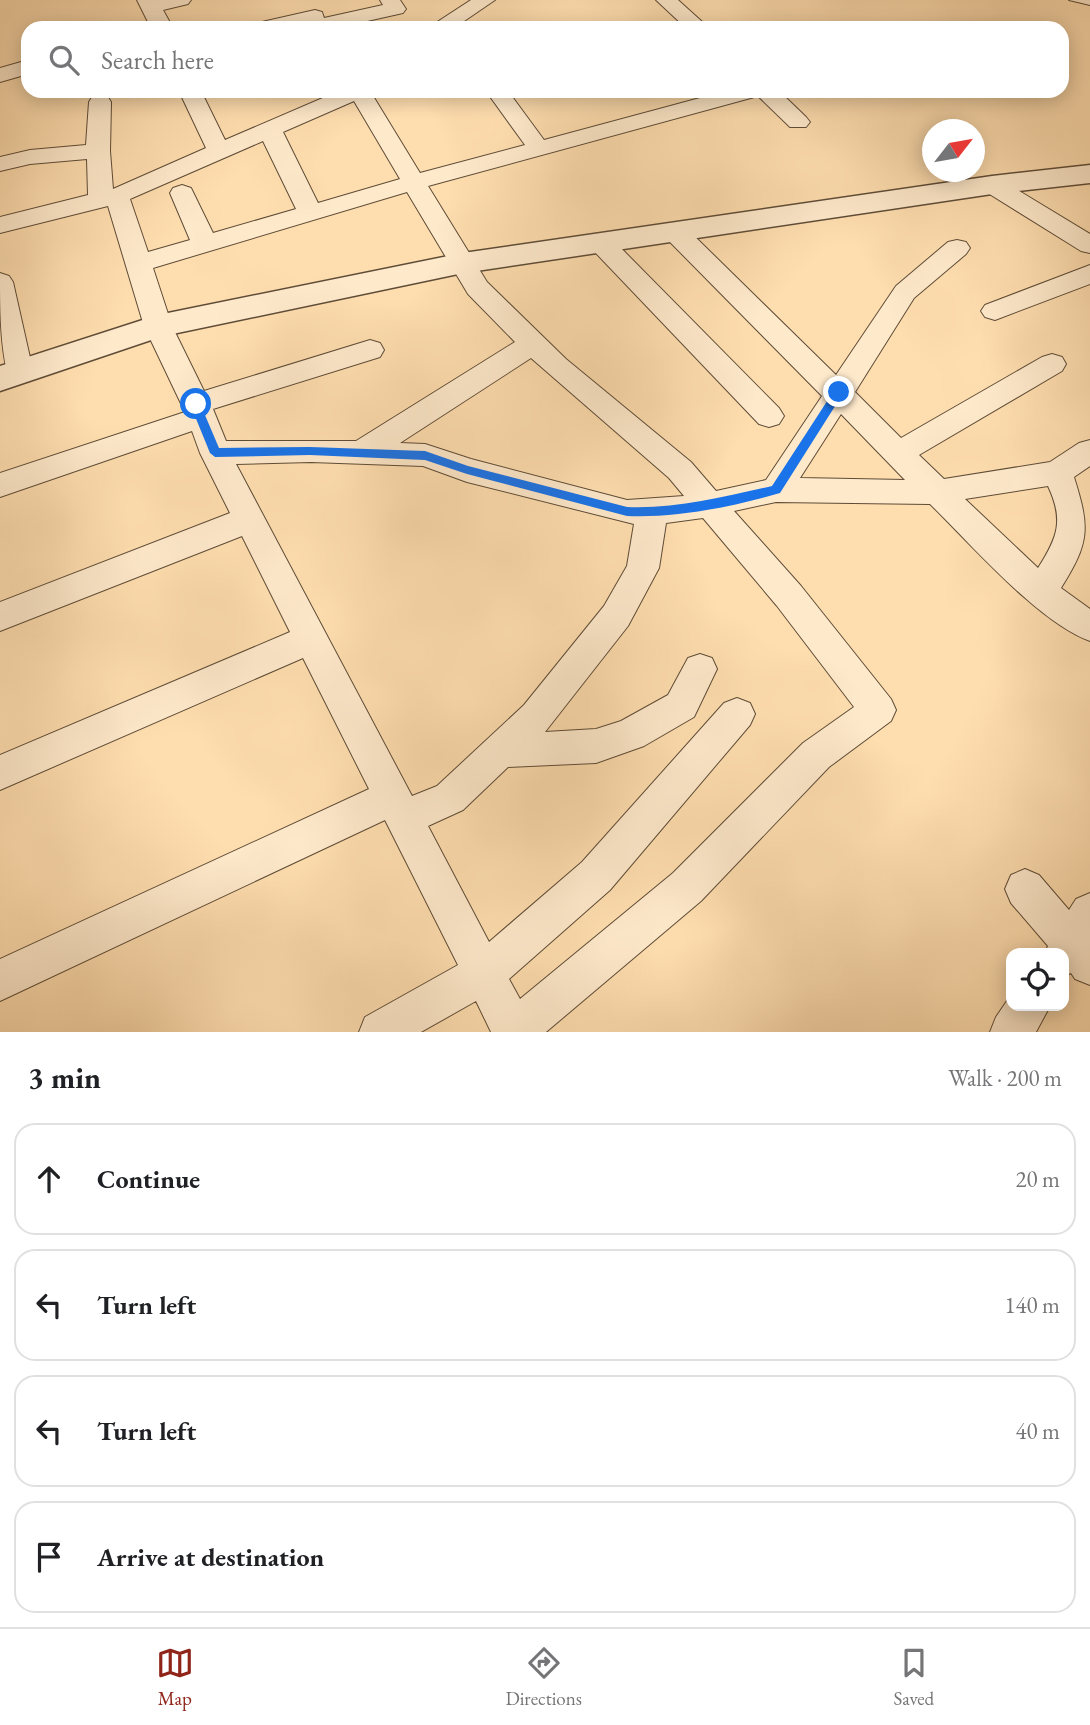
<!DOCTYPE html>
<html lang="en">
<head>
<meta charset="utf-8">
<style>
	:root { --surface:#fff; --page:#f2f2f2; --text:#202124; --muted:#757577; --line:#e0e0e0; --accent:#8f2418 }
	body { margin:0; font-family:"EB Garamond",serif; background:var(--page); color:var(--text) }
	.controls { position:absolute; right:21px; bottom:21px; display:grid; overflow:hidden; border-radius:14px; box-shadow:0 4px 18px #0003 }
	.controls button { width:63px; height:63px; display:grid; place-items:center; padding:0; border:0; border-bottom:2px solid var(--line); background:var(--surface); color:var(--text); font:35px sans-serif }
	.compass { position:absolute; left:922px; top:119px; width:63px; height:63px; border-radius:50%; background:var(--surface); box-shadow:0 4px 18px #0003; rotate:59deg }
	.stop { position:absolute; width:21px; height:21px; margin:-16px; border:5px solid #1a73e8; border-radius:50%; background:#fff }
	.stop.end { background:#1a73e8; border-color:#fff; box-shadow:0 2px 7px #0008 }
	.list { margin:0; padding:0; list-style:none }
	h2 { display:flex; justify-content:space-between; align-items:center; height:91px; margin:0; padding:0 28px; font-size:30px }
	h2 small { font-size:23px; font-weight:400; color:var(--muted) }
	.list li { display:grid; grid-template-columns:46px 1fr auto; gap:21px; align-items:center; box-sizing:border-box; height:112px; margin:0 14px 14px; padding:0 14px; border:2px solid var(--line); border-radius:21px }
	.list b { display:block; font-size:26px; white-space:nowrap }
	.list em { font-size:23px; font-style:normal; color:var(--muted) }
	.icon { flex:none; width:38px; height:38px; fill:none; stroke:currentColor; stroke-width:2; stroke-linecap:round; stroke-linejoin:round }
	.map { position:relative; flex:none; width:1090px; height:1032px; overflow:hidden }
	.search { position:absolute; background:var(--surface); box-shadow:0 4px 18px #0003; left:21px; right:21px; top:21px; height:77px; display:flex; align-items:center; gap:18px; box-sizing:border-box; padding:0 24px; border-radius:21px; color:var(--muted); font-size:26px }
	.sheet { height:595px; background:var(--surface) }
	nav { display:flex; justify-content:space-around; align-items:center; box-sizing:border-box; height:98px; border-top:2px solid var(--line); background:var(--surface); font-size:19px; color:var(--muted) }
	nav a { display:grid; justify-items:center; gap:4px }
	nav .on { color:var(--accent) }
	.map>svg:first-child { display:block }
</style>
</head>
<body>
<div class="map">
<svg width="1090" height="1032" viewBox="0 0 1090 1032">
	<rect width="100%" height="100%" fill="#feddaf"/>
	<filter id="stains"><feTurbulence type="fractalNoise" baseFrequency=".00286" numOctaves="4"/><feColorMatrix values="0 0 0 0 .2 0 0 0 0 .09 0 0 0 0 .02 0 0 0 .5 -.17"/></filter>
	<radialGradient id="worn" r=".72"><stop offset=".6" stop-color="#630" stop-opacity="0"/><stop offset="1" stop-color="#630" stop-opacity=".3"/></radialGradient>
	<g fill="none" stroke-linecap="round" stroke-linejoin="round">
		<g stroke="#5e4c37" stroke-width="2">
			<path id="service" d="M1069,0H1090V5Z"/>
		</g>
		<g stroke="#5e4c37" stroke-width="2">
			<path id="minor" d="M137,0H191L188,4L163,10L173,28H151Z
				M380,0H400L406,9L403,13L336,28H312L311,23L289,28H249L253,24L315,10L322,12L324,18L383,5Z
				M471,0H495L454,28H428Z
				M656,0H678L709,28H686Z
				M28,60V74L0,82V68Z
				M179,91H201L225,140L339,91H370L420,173L525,145L486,91H508L544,140L726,91H779L806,117L810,122L806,127H790L758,96L428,186L487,282L566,359L691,462L716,491L766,480L822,396L665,237L661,231L665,225L674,223L683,225L836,375L896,286L948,242L957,240L966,242L970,248L966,254L914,298L855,392L901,438L1042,357L1052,354L1062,357L1066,364L1062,371L919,455L944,479L1050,462L1079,443L1090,440V466L1074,477C1090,528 1090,542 1061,588L1090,609V641C1039,623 971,544 930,504L776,502L734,511L801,586L891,699L896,710L891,721L829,767L701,901L546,1032H491L476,1001L421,1032H359L365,1017L458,965L385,820L0,1001V959L369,789L303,658L0,790V755L290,632L242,536L0,631V602L230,513L200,453L192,431L0,497V473L185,412L144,326L108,206L0,233V217L88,195L87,159L30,164L0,171V157L30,150L86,145L89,102L92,97H108L111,102L110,151L113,189L206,148ZM354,101L400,179L318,203L283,132ZM263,141L296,209L213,233L191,188L182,185L173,188L170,193L190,240L148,252L130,199ZM407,192L468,294L515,342L356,441H226L213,409L380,357L384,350L380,343L370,340L204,391L172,326L153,268ZM531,358L669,478L684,496L627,500L471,459L425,444L400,443ZM841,414L905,480L800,478ZM311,462L423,466L467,482L634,524L627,566L604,606L524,705L437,786L412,796L236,464ZM1048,486C1064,520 1058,537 1038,568L965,499ZM703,518L777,606L854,707L803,743L673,873L520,999L509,979L610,890L750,725L755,714L750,703L737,698L724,703L582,862L489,942L428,826L463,810L508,767L596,763L644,746L694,717L717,669L712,658L700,654L688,658L668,695L621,721L596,729L545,732L628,626L659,568L666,523Z
				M992,178L1001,180L1090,234V253L1081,251L983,190L980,185L983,180Z
				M600,234L609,236L779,408L784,416L779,424L769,427L759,424L591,248L587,242L591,236Z
				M1090,265V284L995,320L985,317L981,311L985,305Z
				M0,273L9,276L13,282L33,371L29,378L19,381L9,378C0,350 0,305 0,273Z
				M1025,869L1039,875L1069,910L1076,899L1090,893V985L1075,979L1071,973L1064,976V953H1045L1048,946L1011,903L1005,889L1011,875Z
				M1011,995V1006H1050L1036,1032H990L996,1017Z"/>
		</g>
		<g stroke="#5e4c37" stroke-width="3">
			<path id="tertiary" d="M1090,165V183L992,194L463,273L163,336L0,391V366L158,315L463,253L992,176Z"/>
		</g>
		<use href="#service" fill="#fee9cb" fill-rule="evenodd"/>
		<use href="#minor" fill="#fee9cb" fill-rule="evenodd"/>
		<use href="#tertiary" fill="#fee9cb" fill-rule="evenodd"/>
	</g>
	<path fill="#1a73e8" d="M839,388L844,392L780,493C731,507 677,518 627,516L467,474L425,460L310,455L215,457L210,453L190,404L192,401H199L219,448L310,447L425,451L468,466L627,507C676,509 724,497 772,486L835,389Z"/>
	<rect width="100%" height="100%" filter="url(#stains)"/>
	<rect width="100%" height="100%" fill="url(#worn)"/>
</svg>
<div class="controls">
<button><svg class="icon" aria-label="locate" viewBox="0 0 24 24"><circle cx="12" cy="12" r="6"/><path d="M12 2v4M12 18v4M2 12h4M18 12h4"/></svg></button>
</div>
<svg class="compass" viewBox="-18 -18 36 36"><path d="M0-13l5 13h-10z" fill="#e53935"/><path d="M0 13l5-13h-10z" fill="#757577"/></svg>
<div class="stop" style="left:196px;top:404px"></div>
<div class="stop end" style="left:839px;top:392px"></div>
<div class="search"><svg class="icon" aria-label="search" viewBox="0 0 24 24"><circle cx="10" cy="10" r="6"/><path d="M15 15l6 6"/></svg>Search here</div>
</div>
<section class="sheet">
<h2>3 min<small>Walk · 200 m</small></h2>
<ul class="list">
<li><svg class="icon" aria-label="ahead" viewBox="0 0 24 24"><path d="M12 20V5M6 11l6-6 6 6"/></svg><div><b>Continue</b></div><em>20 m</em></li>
<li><svg class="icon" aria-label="left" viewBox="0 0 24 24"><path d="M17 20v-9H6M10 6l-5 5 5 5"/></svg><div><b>Turn left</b></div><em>140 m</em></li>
<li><svg class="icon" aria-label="left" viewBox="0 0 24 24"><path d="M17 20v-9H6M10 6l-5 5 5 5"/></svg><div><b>Turn left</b></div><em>40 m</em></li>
<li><svg class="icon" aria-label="arrive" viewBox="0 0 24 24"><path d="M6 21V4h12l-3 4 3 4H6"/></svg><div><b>Arrive at destination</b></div></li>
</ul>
</section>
<nav>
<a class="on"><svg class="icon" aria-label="map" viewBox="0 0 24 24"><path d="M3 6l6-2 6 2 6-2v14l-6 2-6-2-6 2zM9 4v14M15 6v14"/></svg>Map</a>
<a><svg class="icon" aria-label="directions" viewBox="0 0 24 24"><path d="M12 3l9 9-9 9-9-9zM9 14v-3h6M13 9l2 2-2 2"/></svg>Directions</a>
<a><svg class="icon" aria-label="saved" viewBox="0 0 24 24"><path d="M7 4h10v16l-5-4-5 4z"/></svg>Saved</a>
</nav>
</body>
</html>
